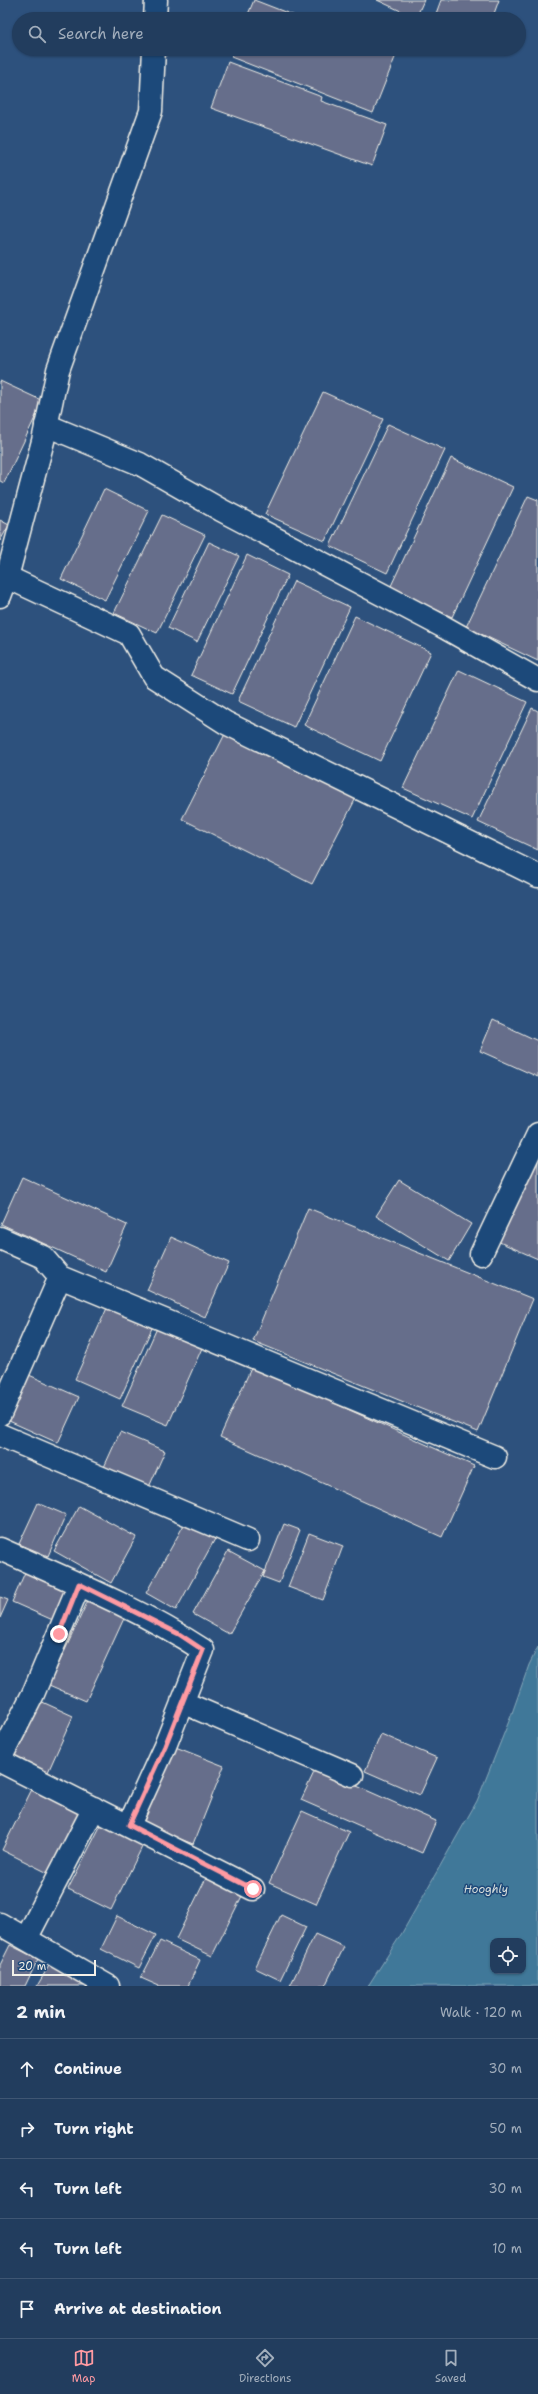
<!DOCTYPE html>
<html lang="en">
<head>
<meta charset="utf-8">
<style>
	:root { --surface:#223d5e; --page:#2e4867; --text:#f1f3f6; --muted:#a2aebc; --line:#3f5673; --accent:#ff9aa2 }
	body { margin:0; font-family:"Shantell Sans",sans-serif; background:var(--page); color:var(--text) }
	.controls { position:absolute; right:12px; bottom:12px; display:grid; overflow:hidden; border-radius:8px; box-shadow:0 1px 3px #0004 }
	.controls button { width:36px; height:36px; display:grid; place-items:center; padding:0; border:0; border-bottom:1px solid var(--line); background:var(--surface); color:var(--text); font:20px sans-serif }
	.scale { position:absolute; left:12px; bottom:10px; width:84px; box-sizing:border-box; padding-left:4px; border:2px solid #f4f1e8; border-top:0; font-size:11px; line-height:14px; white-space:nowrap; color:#f4f1e8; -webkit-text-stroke:3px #1f4a7a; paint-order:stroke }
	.stop { position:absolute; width:12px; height:12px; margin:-9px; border:3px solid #ff9aa2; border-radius:50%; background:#fff }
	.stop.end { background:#ff9aa2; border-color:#fff; box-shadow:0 1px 4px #0008 }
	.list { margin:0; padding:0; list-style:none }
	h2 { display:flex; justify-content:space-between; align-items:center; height:52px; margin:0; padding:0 16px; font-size:17px }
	h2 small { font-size:13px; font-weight:400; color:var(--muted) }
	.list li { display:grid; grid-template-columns:26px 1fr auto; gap:12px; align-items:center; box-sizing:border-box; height:60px; padding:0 16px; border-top:1px solid var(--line) }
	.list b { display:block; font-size:15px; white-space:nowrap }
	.list em { font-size:13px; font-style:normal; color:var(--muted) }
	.icon { flex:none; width:22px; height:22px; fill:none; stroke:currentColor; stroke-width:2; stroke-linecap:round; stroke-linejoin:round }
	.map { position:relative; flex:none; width:538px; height:1986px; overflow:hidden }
	.search { position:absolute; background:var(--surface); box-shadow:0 1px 3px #0004; left:12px; right:12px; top:12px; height:44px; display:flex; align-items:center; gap:10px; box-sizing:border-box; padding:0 14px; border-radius:22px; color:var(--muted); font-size:15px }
	.sheet { height:352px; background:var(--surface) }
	nav { display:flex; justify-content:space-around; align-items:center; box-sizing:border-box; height:56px; border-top:1px solid var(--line); background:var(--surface); font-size:11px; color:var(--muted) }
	nav a { display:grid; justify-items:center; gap:2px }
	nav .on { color:var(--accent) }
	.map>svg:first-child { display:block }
</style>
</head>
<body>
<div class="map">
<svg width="538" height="1986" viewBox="0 0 538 1986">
	<rect width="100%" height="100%" fill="#2d517d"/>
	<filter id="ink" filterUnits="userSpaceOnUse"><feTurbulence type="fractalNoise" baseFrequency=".025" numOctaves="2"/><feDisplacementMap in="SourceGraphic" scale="8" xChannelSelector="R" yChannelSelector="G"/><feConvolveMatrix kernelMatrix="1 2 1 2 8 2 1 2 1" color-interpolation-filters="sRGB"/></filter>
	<g filter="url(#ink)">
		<path fill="#3f7899" stroke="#87a8b9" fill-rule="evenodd" d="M538,1647V1986H368L402,1933L477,1801L511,1716L529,1665ZM493,1941H523V1971H493Z"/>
		<path fill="#666e8b" stroke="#f4f1e8" d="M254,0L303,19H246Z
			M377,0H424L416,18Z
			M441,0H499L492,19H434Z
			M234,49H380L396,55L373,113L231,57Z
			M228,62L322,97L321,101L387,125L372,166L211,108Z
			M0,381L43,401L4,483L0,481Z
			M323,392L383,419L325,541L265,514Z
			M388,424L445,450L387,573L330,546Z
			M451,458L513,487L452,617L390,588Z
			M104,489L149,511L105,600L61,579Z
			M528,496L538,500V661L466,627Z
			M162,515L205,535L157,633L114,613Z
			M0,520L9,525L0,541Z
			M209,542L239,556L197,642L168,628Z
			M247,555L288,575L232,694L191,675Z
			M294,581L350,607L294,727L238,701Z
			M355,616L431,652L380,761L304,725Z
			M459,670L527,702L472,819L403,788Z
			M532,708L538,711V850L478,822Z
			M226,732L356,798L312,884L182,819Z
			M493,1020L538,1041V1077L480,1051Z
			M538,1151V1259L497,1241Z
			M22,1177L127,1225L106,1272L1,1224Z
			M399,1180L471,1224L449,1261L376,1216Z
			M308,1208L533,1299L478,1432L253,1341Z
			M171,1237L229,1263L205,1317L147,1290Z
			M107,1308L152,1328L120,1399L75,1379Z
			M157,1328L202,1348L168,1425L122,1406Z
			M252,1366L474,1466L442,1537L220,1437Z
			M29,1375L79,1397L58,1443L9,1421Z
			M120,1432L165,1451L145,1496L100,1476Z
			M38,1503L66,1515L48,1556L19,1544Z
			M79,1506L136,1537L111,1583L54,1551Z
			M186,1521L216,1537L176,1610L146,1593Z
			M284,1524L300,1530L279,1583L263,1577Z
			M309,1533L343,1546L323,1600L288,1587Z
			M228,1551L265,1571L229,1634L193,1614Z
			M26,1570L69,1589L55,1621L12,1602Z
			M0,1597L8,1600L0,1618Z
			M89,1598L126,1614L86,1701L49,1685Z
			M38,1700L73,1716L48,1772L12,1756Z
			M381,1734L437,1758L420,1795L365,1771Z
			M173,1746L224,1766L193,1844L143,1824Z
			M316,1768L436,1821L422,1853L301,1800Z
			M33,1787L85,1813L54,1876L2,1850Z
			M302,1811L349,1832L316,1904L269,1883Z
			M101,1825L143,1845L111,1910L68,1889Z
			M209,1872L245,1890L212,1956L176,1939Z
			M281,1915L306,1927L280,1980L255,1968Z
			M117,1916L156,1935L139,1968L101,1949Z
			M315,1934L344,1947L325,1986H290Z
			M160,1941L200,1960L188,1986H159L141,1978Z
			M10,1945L38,1959L25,1986H0V1965Z
			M50,1964L87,1986H37Z"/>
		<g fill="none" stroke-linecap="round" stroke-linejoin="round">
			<g stroke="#f4f1e8" stroke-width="25">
				<path id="street" d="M46,425L140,464L221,510L442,626L538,680
					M7,577L129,634L154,677L226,723L538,876
					M0,1238L43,1257L60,1277L495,1457
					M481,1254L538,1134
					M0,1414L60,1277
					M0,1435L248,1540
					M0,1549C69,1580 140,1609 203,1650L165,1746L129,1825
					M182,1702L352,1775
					M0,1759L33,1694L79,1585
					M0,1761L253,1889
					M0,1924L108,1986
					M26,1939L94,1808"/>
			</g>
			<g stroke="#f4f1e8" stroke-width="25">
				<path id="secondary" d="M155,19L156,0
					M0,596L7,577L43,441L58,370L151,111L154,49"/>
			</g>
			<use href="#street" stroke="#1f4a7a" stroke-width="22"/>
			<use href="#secondary" stroke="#1f4a7a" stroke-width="22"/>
		</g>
	</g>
	<g fill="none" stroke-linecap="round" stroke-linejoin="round" filter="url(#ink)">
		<path stroke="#ff9aa2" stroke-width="5" d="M59,1634L79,1584L179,1634L203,1650L165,1746L129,1825L253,1889"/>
	</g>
	<g text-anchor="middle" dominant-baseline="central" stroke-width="3" stroke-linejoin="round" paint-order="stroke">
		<g font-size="11" font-style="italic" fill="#d9dfdc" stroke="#1f4a7a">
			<text x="486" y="1889">Hooghly</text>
		</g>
	</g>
</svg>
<div class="controls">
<button><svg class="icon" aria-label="locate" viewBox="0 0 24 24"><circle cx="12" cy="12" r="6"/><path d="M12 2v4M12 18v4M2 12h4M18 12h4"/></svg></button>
</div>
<div class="scale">20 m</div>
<div class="stop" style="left:253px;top:1889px"></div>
<div class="stop end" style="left:59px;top:1634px"></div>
<div class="search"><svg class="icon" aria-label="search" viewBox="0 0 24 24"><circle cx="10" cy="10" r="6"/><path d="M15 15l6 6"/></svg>Search here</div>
</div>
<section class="sheet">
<h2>2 min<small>Walk · 120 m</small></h2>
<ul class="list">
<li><svg class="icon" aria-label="ahead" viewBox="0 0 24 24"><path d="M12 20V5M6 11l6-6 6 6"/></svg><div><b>Continue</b></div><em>30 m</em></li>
<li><svg class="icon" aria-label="right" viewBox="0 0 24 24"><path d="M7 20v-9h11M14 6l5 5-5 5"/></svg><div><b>Turn right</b></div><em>50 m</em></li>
<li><svg class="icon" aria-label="left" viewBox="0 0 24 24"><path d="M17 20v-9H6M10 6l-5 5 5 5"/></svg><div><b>Turn left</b></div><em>30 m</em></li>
<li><svg class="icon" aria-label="left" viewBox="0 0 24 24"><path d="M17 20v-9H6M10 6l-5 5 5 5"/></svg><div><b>Turn left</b></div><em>10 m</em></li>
<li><svg class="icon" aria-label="arrive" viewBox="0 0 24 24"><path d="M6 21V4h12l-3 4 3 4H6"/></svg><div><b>Arrive at destination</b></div></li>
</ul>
</section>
<nav>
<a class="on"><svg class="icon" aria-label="map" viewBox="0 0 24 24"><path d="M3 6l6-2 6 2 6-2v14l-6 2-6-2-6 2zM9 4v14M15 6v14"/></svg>Map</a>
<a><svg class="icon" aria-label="directions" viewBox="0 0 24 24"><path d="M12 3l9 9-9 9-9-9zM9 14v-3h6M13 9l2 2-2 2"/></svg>Directions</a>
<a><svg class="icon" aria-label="saved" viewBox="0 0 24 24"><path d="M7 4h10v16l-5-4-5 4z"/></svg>Saved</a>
</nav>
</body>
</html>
